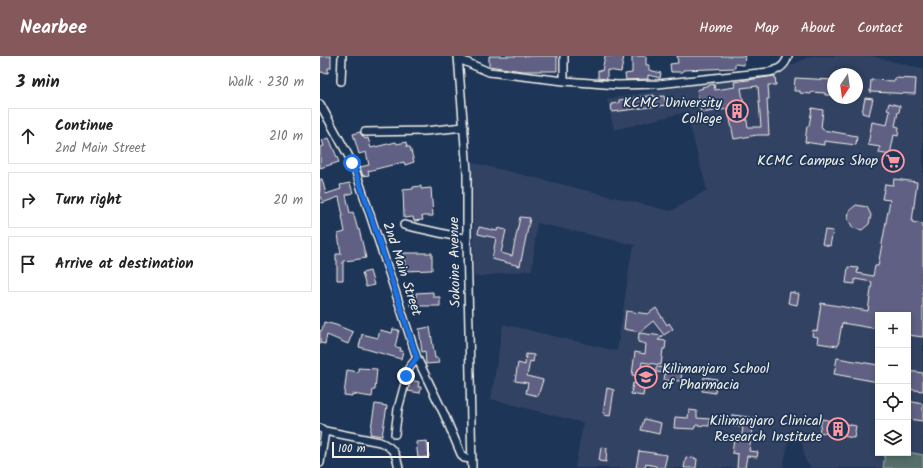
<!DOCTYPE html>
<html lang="en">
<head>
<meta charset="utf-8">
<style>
	:root { --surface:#fff; --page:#f2f2f2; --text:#222; --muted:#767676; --line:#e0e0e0; --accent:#85585c }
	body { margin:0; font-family:Kalam,sans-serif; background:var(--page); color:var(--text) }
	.controls { position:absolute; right:12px; bottom:12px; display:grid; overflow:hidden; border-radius:0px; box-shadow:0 2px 6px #0003 }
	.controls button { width:36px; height:36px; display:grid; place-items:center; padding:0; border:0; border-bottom:1px solid var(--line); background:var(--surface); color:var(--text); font:20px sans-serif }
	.compass { position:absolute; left:507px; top:12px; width:36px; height:36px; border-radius:50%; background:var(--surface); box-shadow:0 2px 6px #0003; rotate:193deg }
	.scale { position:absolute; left:12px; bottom:10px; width:97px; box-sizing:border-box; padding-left:4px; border:2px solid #f4f1e8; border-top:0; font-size:11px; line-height:14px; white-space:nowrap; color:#f4f1e8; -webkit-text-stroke:3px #1d3557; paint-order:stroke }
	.stop { position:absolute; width:12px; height:12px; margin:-9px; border:3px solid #1a73e8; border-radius:50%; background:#fff }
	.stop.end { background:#1a73e8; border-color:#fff; box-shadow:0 1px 4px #0008 }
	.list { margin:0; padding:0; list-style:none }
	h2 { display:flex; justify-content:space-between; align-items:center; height:52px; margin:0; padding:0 16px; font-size:17px }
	h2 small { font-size:13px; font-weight:400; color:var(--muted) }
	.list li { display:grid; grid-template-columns:26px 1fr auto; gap:12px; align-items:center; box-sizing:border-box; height:56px; margin:0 8px 8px; padding:0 8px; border:1px solid var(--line); border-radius:0px }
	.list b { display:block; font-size:15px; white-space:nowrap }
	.list p { margin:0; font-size:13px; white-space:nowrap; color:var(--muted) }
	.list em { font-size:13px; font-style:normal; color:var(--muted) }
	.icon { flex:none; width:22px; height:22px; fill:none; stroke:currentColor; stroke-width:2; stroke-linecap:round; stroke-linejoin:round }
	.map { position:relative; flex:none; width:603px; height:412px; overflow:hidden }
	header { display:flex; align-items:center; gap:24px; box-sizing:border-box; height:56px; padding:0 20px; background:var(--accent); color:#fff }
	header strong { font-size:19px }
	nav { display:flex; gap:22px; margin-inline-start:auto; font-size:14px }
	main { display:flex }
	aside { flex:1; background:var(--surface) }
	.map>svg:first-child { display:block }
</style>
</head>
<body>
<header>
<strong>Nearbee</strong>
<nav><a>Home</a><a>Map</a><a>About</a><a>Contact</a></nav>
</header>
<main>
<aside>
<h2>3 min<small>Walk · 230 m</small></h2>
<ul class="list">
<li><svg class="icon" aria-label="ahead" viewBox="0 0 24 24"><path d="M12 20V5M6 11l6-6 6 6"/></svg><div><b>Continue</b><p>2nd Main Street</p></div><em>210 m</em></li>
<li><svg class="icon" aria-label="right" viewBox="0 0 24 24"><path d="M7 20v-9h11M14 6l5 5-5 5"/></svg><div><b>Turn right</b></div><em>20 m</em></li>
<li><svg class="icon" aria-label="arrive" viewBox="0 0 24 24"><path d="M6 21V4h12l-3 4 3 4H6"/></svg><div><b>Arrive at destination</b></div></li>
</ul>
</aside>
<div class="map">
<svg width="603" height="412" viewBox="0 0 603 412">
	<rect width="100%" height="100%" fill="#1d3557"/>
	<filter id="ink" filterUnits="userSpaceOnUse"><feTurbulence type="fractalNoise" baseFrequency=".025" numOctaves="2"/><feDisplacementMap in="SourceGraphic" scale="8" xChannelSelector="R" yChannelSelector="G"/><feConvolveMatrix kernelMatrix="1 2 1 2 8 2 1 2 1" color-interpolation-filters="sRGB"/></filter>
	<g filter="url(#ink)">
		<path fill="#304264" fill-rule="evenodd" d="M491,0H551L603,13V412H491L485,404L482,386L469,383L463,412H255L263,367L171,343L183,268L297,295L311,200L315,189L217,167L212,214L154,221L153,161L150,106L351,155L387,134L366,56L294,74L287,43L459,15ZM513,18H537V42H513ZM558,259H588V397H558Z"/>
		<path fill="#556e6b" stroke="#a4b0aa" d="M588,396L603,399V412H563L565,397Z"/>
		<path fill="#5e6083" stroke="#f4f1e8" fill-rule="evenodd" d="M0,0H11V12H8V17L0,16Z
			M169,0H237V15H202L169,10Z
			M285,0H304L301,16L287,14V23L278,22V14L282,15Z
			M312,0H326V9H329V14L341,17L340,22L328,19V23L306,24L305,18L312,17Z
			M357,0H425L424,9L415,8V12L363,14V16H351L350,8L358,7Z
			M455,20L456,29H448L449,43H447L449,79H437L414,83L408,53L381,57L377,34L383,32L382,31L394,28L395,34L415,31L414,26ZM438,30L441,71H428L421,32Z
			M475,22L513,24L512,39H505V37L491,36V38L480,37V35H474Z
			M575,22L596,23L595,38L550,36L551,24L575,25Z
			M334,39V41L344,40L346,49L292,56L291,48L299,47V44Z
			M545,42L553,43L549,59L542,57Z
			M569,47L580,50L579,56H578L575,70L579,71L578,80L574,79L570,99L559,97L560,91L548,89L552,66L567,69L570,55L567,54Z
			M492,52L503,54L501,72H503V74L537,80L536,89L504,85V89L485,86L487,70H489Z
			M40,76L45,83L48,82L51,92L76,86L77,88L86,86L87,91H90L94,106L85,109L84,106L48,115L49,119L43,120L40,111L49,109L46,96L39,98L33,78Z
			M9,82L19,106L0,112V91L4,90L2,84Z
			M0,123H2L6,138L21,133L20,129L30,127L33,137L26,139L30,157L33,156L38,174L39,173L46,202L33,204L23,205V224H17V204H16V198H21L18,178L25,176L22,160H23L19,141L2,147L0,139Z
			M574,123L597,126L592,166L603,168V281L588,279V259H558V273L522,267L518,290L497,287L498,281L492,280L493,274L497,275L501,247L548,255L552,226L535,223V228L526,227L528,211L538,212L537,217L553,220L555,210H558L570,144L562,143L565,128L573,129Z
			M101,130V133L111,132L113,160H102L103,164L94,165L93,161L84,162L83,134L93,133V131Z
			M536,149L547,151L551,159L549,168L542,174L533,172L528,163L529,155Z
			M200,161L210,162L200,210L172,203L176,182L158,178L159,171L177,175L178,172L186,174L181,197L192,200Z
			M505,174L513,175L510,190L502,188Z
			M84,197H112V214L85,215Z
			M50,215L54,229L46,231L42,217Z
			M113,236V241H120V250H90V241H96V237Z
			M470,236L479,238L477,249L468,247Z
			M336,252L347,269L349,267L353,273L344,279L333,265L320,276L304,273L306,255L328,258Z
			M4,266L16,269L33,276L28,288L7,279L5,288L0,287V274L2,275Z
			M110,271L115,302H118L119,307L106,308L105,295L102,296L99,273Z
			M73,273L79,274L75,291L81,292L80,295H83L81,303L39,291L42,278L58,282L60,274L72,277Z
			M319,277L343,280L338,284L346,285L345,293H343L341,309L322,306L321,314L319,313L318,320L312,319L315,296L325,298L326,288L318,286Z
			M206,298L214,299L213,306L210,305L207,320L223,324L218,340L206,337L208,327L195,325L198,307L205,309Z
			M517,302L558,309V326L514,318Z
			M336,311L362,313L361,325L344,324L345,317L336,316Z
			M38,312L57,313L55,334H53L52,341L32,338V340L24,339L27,314L38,316Z
			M588,315L603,317V335L588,333Z
			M384,321L397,323L395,337L382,335Z
			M91,324L99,326L98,331H101L100,337L88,335Z
			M313,327L325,329L323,340L311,338Z
			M287,332L294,334L290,360L284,359L285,357H283Z
			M588,345L603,348V365L588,363Z
			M55,348L67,350L62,380L50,378Z
			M369,354L377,355V362L390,363L389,370L376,369L374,373L354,372L355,361L368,362Z
			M413,359L436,362L435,373H432L429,395L438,396L437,401L427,400L425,412H417L418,398L412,397L414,383L421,384L423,371L412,370Z
			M324,363L341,367L339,378L321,374Z
			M502,363L536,370L534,382L499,376Z
			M107,385L109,401L98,402L96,386Z
			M281,391L287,392L286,406L279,405Z
			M319,395L347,399L344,412H336V410L326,408L325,412H316Z
			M366,401L377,403L376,412H364Z"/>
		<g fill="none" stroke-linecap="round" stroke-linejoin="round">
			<g stroke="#f4f1e8" stroke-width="10">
				<path id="minor" d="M138,0L147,116V183L152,412
					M244,0V25
					M139,3L169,16L244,25L298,29L338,28L449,16C459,14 465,10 468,0
					M21,25L22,0
					M0,48L28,99L36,116L97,302L124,358L141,398L144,402L152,403
					M45,76L105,75L144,71
					M84,169L147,183
					M0,372L5,375L60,386C74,392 76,398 79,412
					M75,378L78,353L87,320L89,312L97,302
					M0,407L5,375"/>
			</g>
			<use href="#minor" stroke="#1d3557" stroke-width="7"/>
		</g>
	</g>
	<g fill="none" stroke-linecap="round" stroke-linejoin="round" filter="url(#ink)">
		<path stroke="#1a73e8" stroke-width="5" d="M32,107L45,142L97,302L89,312L86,320"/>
	</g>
	<defs>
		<g id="building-ring" transform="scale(1.15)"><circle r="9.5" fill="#1d3557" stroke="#ff9aa2" stroke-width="1.5"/><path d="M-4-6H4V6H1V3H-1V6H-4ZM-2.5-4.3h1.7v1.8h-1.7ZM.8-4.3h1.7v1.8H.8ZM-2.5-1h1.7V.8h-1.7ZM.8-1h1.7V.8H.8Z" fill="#ff9aa2"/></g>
		<g id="supermarket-ring" transform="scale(1.15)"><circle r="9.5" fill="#1d3557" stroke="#ff9aa2" stroke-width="1.5"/><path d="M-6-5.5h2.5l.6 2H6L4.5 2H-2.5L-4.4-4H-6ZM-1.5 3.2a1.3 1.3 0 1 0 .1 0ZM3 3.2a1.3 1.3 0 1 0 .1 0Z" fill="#ff9aa2"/></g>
		<g id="school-ring" transform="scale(1.15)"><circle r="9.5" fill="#1d3557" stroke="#ff9aa2" stroke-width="1.5"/><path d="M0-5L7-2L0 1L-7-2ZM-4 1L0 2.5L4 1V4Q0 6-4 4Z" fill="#ff9aa2"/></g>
	</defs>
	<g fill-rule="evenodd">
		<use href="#building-ring" x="417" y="55"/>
		<use href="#supermarket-ring" x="573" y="105"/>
		<use href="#school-ring" x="326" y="321"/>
		<use href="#building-ring" x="518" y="373"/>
	</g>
	<g text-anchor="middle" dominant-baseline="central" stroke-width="3.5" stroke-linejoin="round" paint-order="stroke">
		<g font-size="14" fill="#f4f1e8" stroke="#1d3557" text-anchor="end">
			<text x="402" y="47">KCMC University<tspan x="402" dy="16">College</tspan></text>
			<text x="558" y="105">KCMC Campus Shop</text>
			<text x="342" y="313" text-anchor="start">Kilimanjaro School<tspan x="342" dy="16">of Pharmacia</tspan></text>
			<text x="502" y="365">Kilimanjaro Clinical<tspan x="502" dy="16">Research Institute</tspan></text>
		</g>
		<g font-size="14" fill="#f4f1e8" stroke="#1d3557">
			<text transform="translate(135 206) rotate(-91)">Sokoine Avenue</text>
			<text transform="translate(82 213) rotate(72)">2nd Main Street</text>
		</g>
	</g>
</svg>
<div class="controls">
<button>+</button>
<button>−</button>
<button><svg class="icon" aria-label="locate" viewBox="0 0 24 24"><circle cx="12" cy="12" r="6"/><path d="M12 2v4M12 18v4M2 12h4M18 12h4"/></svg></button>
<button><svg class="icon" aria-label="layers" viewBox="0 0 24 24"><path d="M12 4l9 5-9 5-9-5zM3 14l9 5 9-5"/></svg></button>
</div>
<svg class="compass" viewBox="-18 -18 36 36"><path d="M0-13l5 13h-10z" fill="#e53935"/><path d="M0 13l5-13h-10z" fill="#767676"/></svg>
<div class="scale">100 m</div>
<div class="stop" style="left:32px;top:107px"></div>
<div class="stop end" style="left:86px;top:320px"></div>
</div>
</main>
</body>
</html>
